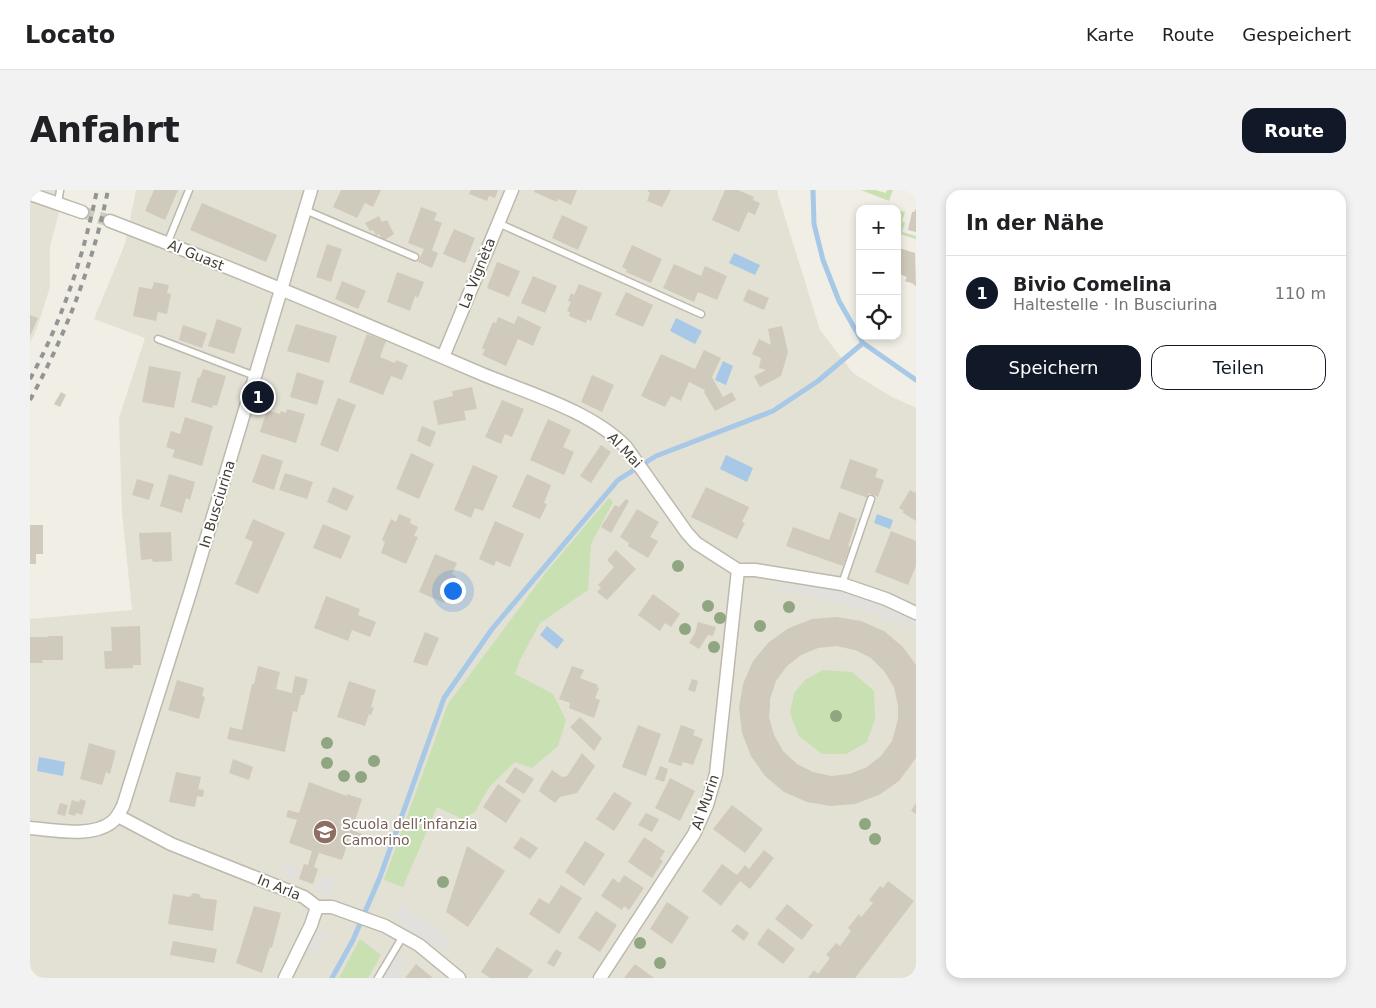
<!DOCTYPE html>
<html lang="de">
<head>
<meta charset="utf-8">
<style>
	:root { --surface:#fff; --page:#f2f2f2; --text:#202124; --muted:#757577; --line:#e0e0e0; --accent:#111827 }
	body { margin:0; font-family:"DejaVu Sans",sans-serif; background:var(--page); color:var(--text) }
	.controls { position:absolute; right:15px; top:15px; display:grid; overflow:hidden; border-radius:10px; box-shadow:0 2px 8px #0003 }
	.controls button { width:45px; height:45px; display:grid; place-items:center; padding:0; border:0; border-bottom:1px solid var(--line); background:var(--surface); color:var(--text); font:25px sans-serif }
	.you { position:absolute; left:422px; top:400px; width:18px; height:18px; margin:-12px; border:4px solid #fff; border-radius:50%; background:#1a73e8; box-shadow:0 0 0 8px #1a73e833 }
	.badge { display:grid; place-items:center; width:32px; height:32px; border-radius:50%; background:var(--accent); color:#fff; font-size:16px; font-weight:700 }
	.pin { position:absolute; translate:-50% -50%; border:2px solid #fff; box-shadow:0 1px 5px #0006 }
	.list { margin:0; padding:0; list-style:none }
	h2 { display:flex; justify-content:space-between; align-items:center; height:65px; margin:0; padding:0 20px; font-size:21px }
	h2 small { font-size:16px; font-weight:400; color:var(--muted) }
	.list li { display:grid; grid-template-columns:32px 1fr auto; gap:15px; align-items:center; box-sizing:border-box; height:75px; padding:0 20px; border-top:1px solid var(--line) }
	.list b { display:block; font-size:19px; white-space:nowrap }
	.list p { margin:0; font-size:16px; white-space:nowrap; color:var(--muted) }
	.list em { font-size:16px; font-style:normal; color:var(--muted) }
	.actions { display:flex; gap:10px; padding:15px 20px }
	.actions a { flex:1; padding:11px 0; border:1px solid var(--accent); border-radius:15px; text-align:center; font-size:18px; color:var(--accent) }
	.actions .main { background:var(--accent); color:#fff }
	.icon { flex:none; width:28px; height:28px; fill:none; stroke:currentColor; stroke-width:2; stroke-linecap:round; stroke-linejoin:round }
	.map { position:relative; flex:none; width:886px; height:788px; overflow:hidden; border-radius:15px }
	header { display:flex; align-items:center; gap:30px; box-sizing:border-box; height:70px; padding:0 25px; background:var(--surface); border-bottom:1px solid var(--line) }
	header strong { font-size:24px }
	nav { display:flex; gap:28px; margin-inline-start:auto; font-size:18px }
	.intro { display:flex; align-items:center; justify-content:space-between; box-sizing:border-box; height:120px; padding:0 30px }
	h1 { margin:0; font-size:35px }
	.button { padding:12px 22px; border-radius:15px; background:var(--accent); color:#fff; font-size:18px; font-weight:700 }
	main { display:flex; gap:30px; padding:0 30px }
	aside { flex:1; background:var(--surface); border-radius:15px; box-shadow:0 2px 8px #0003 }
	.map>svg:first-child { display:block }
</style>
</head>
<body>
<header>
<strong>Locato</strong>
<nav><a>Karte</a><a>Route</a><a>Gespeichert</a></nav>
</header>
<div class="intro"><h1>Anfahrt</h1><a class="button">Route</a></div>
<main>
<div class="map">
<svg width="886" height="788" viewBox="0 0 886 788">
	<rect width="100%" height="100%" fill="#f0eee5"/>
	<path fill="#e3e0d4" d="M0,0H35L20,56V97L7,138L0,153Z
		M106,0H747L748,5L790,140L823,183L860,206L886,218V788H0V429L102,420L92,322L89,228L115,148L64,129L95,54Z"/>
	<path fill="#c8e0b2" d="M831,0H845L856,3L857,0H863L859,11Z
		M867,20L875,22L872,31L875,33L872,42L886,46V49L867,43Z
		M579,308L583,312L561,354L558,400L510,433L490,470L485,484L523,504L536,530L528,556L502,578L485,572L460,596L445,622L432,629L407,617L373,697L354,690L418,514L517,381Z
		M793,480L822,482L844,501L845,529L837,552L816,564H792L769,546L760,523L764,503L776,489Z
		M330,749L351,765L338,788H309Z"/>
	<path fill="#e1e0dd" d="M753,391L826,404L886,429V440L845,424L810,412L749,400Z
		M254,673L269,678L265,690L250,685Z
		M290,685L305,690L300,705L286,699Z
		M371,715L421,750L413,762L363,727Z
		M287,741L299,743L288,764H275Z
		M369,763L377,769L366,788H353Z"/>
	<path fill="#a7c8e7" d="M704,63L730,75L725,85L699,73Z
		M646,128L672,141L665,154L640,141Z
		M693,171L703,176L696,195L685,190Z
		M696,265L723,278L717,292L690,279Z
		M847,324L863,330L860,339L844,333Z
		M517,436L534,450L527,459L510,445Z
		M9,567L35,572L33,586L7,581Z"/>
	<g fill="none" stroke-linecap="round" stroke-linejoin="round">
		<path stroke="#a7c8e7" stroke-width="5" d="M783,0L784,34L793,70L809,111L833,153L886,190
			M302,788L323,750L350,687L414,508L462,439L588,290L626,266L743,221L788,191L833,153"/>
	</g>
	<path fill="#d0cabc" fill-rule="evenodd" d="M124,0H148L135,30L115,21Z
		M311,0H351L343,17L335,13L327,28L303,17Z
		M441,0H468L465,8L459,6L457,11L439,4Z
		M505,0H547L541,15L528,9L527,12L504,2Z
		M617,0H641L632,17L617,11L620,3Z
		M695,0H708L724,7L723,10L730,13L725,25L718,22L709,42L682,30Z
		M172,13L247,45L236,72L160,40Z
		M391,17L407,23L404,30L412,33L402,60L408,63L402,78L388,72L394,59L378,53Z
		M886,19V42L878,40L882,22H884Z
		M532,25L558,37L548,60L522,48Z
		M349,26L352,32L357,30L364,44L353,51L349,44L346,45L343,40L340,41L335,33Z
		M424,39L445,48L435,73L413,64Z
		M297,54L312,59L301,92L286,87Z
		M602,55L632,69L621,93L596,82L597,80L592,77Z
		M869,58L885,63L886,96L884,95V94L875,91L877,87L867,83Z
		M467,72L490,81L479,107L457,98Z
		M644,74L671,86L675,76L697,86L687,110L668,102L664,112L633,98Z
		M367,82L394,92L388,108L385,106L380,121L357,112Z
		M503,86L527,96L515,123L491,113Z
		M312,91L336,101L328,119L305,109Z
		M124,92L139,95L137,103L141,104L137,124L128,122L126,131L103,126L109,97L122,99Z
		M549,94L572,103L561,131L557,129L556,133L539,126L540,122L537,121L541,112L538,111L541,103L544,105Z
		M718,99L739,108L734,120L713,111Z
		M596,102L623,115L613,137L585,125Z
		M0,125L8,128L0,146Z
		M488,126L511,137L503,156L488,149L476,176L452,165L455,160L452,158L463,132L466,133L468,127L484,134Z
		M187,129L212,138L204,164L178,156Z
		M266,134L307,146L299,173L257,161Z
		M153,135L177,143L172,158L149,150Z
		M752,136L758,162L751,186L730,197L724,186L736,180L729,178L731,168L722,164L729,149L741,155L738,139Z
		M337,144L356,151L350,167L365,173L366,170L378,175L372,190L361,186L353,205L319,192Z
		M674,160L691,168L682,187L693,207L702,202L706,210L685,221L674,202L675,200L659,192L651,211L641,206L635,217L611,206L631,164L665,179Z
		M119,176L151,182L144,218L112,212Z
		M173,179L196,186L187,216L183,215L182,218L161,212L168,187L170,188Z
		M267,182L294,191L287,215L260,207Z
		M562,185L584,195L572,222L551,212Z
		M442,197L447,219L434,221L436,230L408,235L403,211L423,206L422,201Z
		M31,202L36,205L30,217L24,214Z
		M308,208L326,215L308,262L290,255Z
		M472,210L494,219L482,247L475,244L471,254L455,247Z
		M257,219L275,224L266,253L230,242L237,220L250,224L251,221L256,223Z
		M155,227L183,236L172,276L142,267L145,260L136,257L141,241L150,244Z
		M518,229L541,240L533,257L544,262L534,285L500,270Z
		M392,236L406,242L400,257L387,251Z
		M571,255L581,262L561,293L550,286Z
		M381,263L404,274L389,309L366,299Z
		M232,264L253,271L244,300L222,292Z
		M820,269L848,279L845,287L854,290L848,307L839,303L838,308L810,298Z
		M443,275L468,286L453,321L445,318L441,328L424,320Z
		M255,283L283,292L277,309L249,300Z
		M139,284L165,292L160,310L156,308L152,323L130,316Z
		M497,284L521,295L514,313L517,314L510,329L482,317Z
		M107,289L124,294L119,310L102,305Z
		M303,297L324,306L317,321L297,312Z
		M676,297L719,317L712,332L715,333L707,349L661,327Z
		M880,300L885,303L886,301V331L872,322L874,321L869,318Z
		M596,309L599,311L581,343L571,337L585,315L589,317Z
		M607,319L629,332L620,347L628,351L618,368L598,356L599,353L590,347Z
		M809,322L827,329L818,356L820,357L813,376L756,356L763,337L799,350Z
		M369,324L381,329L380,333L388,337L384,346L388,347L376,374L351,363L355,352L352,350L361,329L366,332Z
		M223,329L255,343L228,404L205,394L223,352L215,348Z
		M465,331L494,344L480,377L466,371L464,376L449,369Z
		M293,334L321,346L311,369L283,358Z
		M0,335H13V364H6V374H0Z
		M861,341L886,351V376L878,395L845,382Z
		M141,342L142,371L123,372L122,369L111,370L109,343Z
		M586,360L606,379L577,410L567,402L571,398L568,395L584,377L577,370Z
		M405,364L427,373L422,384L426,386L414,413L389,402Z
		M623,404L650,424L641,437L635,433L630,441L608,425Z
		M296,406L330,419L328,425L346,432L340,447L322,440L318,451L284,438Z
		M807,427L831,431L854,441L873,457L886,475V568L869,591L849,605L825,614L801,616L777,612L754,602L735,586L721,566L712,543L709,518L713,494L723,471L739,452L759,438L782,429ZM806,456L825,460L841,468L854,481L864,497L868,515V529L862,551L851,566L837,577L819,584L801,586L783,582L767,574L753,561L744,545L739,527L740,516V509L746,491L757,476L771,465L788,458Z
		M668,432L686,437L683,446L678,445L669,459L659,453L665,443Z
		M110,436L111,475H103V478L75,479L74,461H82L81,437Z
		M395,442L409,448L397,476L383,472Z
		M18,446H33V470H12L13,473H0V447H18Z
		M228,476L250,482L246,499L262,503L265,486L278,489L274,505H271L267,522L263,521L255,562L197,549L200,537L212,540L222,494H224Z
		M542,476L554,480L550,488L568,495L567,497L569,498L565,508L570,510L564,528L539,518L540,513L529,509Z
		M662,489L668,491L665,502L658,500Z
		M147,490L174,498L172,506L175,507L169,529L138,520Z
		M319,491L346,500L341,517L344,518L341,525L339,524L335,536L307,527Z
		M550,527L572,548L564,561L540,537Z
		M608,535L631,544L616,586L592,577Z
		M651,535L665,540L663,545L673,549L663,575L653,572L651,576L638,572Z
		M59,553L86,561L80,584L76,582L72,595L50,589Z
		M552,563L565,576L547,603L530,607L525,613L509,601L512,595L522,580L532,587L537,586Z
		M203,569L223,577L219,590L199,583Z
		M630,576L638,579L634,592L625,589Z
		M485,577L504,589L494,604L475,592Z
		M146,582L171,587L168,599L174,600L173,607L167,606L165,617L139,612Z
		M640,588L665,601L650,631L625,618Z
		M279,592L317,606V604L332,609L322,640L332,644L330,650L320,647L312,670L289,663L284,677L288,679L283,694L269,689L274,674L278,675L282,661L259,653L267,630L256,627L258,620L269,623Z
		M468,594L491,610L476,633L453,617Z
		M584,602L602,613L584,641L566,629Z
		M50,609L56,611L52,625L46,623L45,626L38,624L42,610L49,612Z
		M30,613L38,615L35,626L27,624Z
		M886,613V624L881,621Z
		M702,615L733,639L715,663L683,639Z
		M616,623L629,629L622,642L608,635Z
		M491,647L508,658L500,669L483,658Z
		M614,647L635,661L630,669L633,671L622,688L598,672Z
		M555,651L575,664L554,696L535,682Z
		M437,656L475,681L438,737L416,722Z
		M734,660L744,668L720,699L710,691L691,716L672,701L692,674L707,685L715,675L719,679Z
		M594,685L614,698L599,720L594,716L592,720L571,706L583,688L589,693Z
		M858,691L884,711L825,788H778L784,780L788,784L800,768L796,765L806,753L810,756L821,741L818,738L829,724L831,727L843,713L839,710L850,696L853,698Z
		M531,695L552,708L529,744L499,724L509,708L519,714Z
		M163,703L169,704L171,708L187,710L183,741L138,734L143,704L160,707Z
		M637,712L659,727L642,754L620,739Z
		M757,714L783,735L772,750L745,729Z
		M224,716L251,723L242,758L240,757L232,783L206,773Z
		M566,721L587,735L570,762L548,748Z
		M707,734L719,743L714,751L701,741Z
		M738,738L765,759L753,774L727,754Z
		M143,751L187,759L184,773L140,765Z
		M467,757L503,780L497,788H460L451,782Z
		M526,759L532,763L524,777L517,773Z
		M386,774L403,788H375Z
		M605,774L624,788H594Z"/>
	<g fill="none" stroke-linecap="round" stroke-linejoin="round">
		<path stroke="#cdcbc2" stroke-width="12" stroke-dasharray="12 6" stroke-linecap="butt" d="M52,22L80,31"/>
		<g stroke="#bdb9ac" stroke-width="9">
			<path id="service" d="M28,14L30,0
				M275,20L385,67
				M468,33L671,124
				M137,54L159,0
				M128,149L225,186
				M812,394L841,309
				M348,788L373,746"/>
		</g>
		<g stroke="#bdb9ac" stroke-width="15">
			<path id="minor" d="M0,4L52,22
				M80,31C205,79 329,131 452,184C498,203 561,221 596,257L657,343L666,353L708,380H725L812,394L856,409L886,423
				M413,167L482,0
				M88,626L141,654L274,707L287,717H302L355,736L389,755L429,788
				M0,638C23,640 62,648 82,632C87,628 90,622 93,616L160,403L281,0
				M255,788L281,735L287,717
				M570,788L664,644L677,615L686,584L708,380"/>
		</g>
		<use href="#service" stroke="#fff" stroke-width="6"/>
		<use href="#minor" stroke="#fff" stroke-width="12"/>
		<path stroke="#949494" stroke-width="4" stroke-dasharray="6 6" stroke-linecap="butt" d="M0,189C32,131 54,65 67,0
			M0,210C36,144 63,74 78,0"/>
	</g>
	<g fill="#90a681">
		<circle cx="648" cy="376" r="6"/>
		<circle cx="678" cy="416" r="6"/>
		<circle cx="759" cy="417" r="6"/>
		<circle cx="690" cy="428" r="6"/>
		<circle cx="730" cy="436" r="6"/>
		<circle cx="655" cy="439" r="6"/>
		<circle cx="684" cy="457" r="6"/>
		<circle cx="806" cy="526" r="6"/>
		<circle cx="297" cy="553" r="6"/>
		<circle cx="344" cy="571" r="6"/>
		<circle cx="297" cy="573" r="6"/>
		<circle cx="314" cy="586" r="6"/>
		<circle cx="331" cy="587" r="6"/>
		<circle cx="835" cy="634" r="6"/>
		<circle cx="845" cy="649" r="6"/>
		<circle cx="413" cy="692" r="6"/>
		<circle cx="610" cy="753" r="6"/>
		<circle cx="630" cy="773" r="6"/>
	</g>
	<defs>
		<g id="school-disc" transform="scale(1.25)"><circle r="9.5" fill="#8d6e63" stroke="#fff"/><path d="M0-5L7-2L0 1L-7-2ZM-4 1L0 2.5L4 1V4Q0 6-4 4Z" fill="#fff"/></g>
	</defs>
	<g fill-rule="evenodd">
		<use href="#school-disc" x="295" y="642"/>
	</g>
	<g text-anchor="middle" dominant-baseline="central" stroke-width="4" stroke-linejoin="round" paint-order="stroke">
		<g font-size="14" fill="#423e35" stroke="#fff">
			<text transform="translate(166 65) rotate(22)">Al Guast</text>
			<text transform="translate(447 83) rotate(-68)">La Vignèta</text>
			<text transform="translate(595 260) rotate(47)">Al Mai</text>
			<text transform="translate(187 314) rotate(-73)">In Busciurina</text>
			<text transform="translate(675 612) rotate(-71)">Al Murin</text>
			<text transform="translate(249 697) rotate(22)">In Arla</text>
		</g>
		<g font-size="14" fill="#785e54" stroke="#fff" text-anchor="start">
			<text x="312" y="634">Scuola dell’infanzia<tspan x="312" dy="16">Camorino</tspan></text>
		</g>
	</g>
</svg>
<div class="controls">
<button>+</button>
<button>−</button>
<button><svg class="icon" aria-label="locate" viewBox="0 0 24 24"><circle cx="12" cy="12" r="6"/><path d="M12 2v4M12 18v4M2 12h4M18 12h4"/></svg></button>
</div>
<div class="you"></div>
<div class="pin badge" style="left:228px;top:207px">1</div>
</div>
<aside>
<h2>In der Nähe<small></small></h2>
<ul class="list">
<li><span class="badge">1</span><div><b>Bivio Comelina</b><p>Haltestelle · In Busciurina</p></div><em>110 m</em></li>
</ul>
<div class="actions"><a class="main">Speichern</a><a>Teilen</a></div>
</aside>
</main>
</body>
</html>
